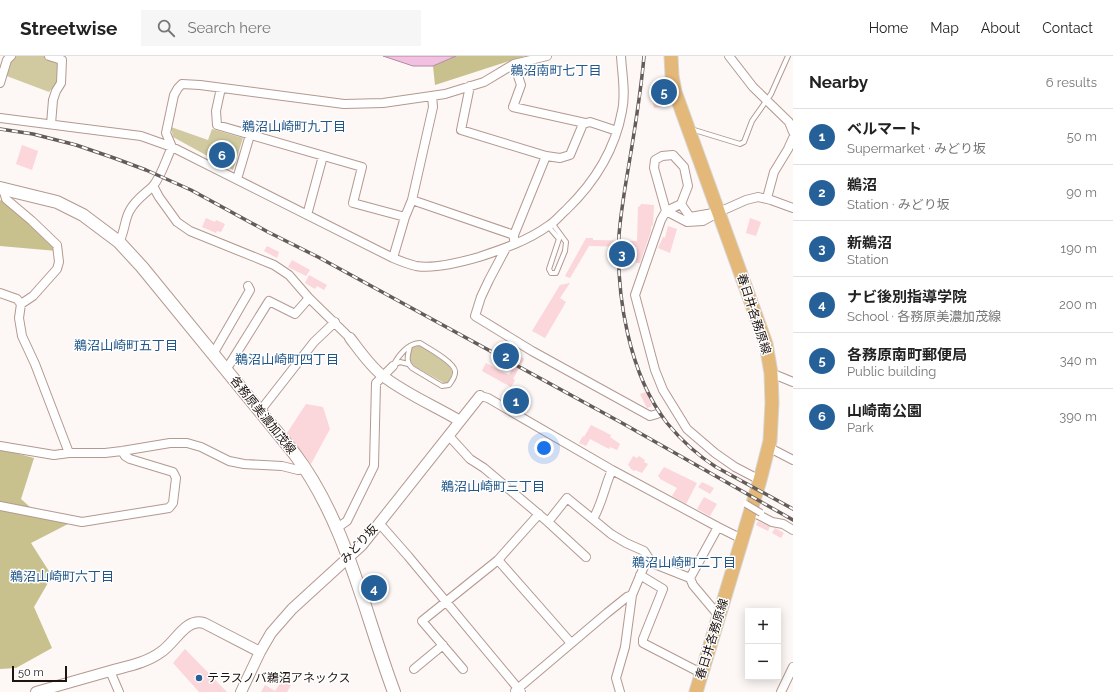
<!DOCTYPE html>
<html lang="en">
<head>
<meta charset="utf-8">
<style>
	:root { --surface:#fff; --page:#f6f6f6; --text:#222; --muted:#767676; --line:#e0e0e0; --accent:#266098 }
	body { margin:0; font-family:Raleway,"Noto Sans JP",sans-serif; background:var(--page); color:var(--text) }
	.controls { position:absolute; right:12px; bottom:12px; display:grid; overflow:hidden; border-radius:0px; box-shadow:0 2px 10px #0003 }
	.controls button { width:36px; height:36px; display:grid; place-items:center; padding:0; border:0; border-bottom:1px solid var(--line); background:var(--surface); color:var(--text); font:20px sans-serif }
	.scale { position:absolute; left:12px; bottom:10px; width:55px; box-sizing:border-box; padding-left:4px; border:2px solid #1d130f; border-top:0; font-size:11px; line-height:14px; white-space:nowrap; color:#1d130f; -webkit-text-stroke:3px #fff; paint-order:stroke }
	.you { position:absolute; left:544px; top:392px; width:14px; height:14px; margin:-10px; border:3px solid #fff; border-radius:50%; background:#1a73e8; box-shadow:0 0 0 6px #1a73e833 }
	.badge { display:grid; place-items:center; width:26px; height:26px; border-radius:50%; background:var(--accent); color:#fff; font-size:13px; font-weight:700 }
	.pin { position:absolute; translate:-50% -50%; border:2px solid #fff; box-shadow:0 1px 4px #0006 }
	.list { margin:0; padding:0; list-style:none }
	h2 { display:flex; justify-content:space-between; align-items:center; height:52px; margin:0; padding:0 16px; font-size:17px }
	h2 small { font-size:13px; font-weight:400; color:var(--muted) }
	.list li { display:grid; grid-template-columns:26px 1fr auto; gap:12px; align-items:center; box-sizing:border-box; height:56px; padding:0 16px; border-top:1px solid var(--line) }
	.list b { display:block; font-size:15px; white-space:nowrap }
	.list p { margin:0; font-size:13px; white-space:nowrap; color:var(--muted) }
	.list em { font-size:13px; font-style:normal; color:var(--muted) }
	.icon { flex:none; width:22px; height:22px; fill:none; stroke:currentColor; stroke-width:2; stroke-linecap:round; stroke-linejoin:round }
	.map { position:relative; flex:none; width:793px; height:636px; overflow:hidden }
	header { display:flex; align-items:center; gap:24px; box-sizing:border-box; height:56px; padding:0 20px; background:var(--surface); border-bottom:1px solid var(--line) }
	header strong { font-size:19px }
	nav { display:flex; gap:22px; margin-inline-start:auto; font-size:14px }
	.search { width:280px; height:36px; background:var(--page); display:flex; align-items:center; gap:10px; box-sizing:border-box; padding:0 14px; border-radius:0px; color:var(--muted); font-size:15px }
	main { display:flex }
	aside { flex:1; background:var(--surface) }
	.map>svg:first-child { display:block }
</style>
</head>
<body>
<header>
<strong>Streetwise</strong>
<div class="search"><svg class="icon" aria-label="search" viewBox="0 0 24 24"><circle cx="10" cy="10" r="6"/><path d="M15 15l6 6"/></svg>Search here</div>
<nav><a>Home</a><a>Map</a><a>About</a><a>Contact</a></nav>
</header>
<main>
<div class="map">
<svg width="793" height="636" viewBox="0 0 793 636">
	<rect width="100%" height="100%" fill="#fdf7f5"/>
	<path fill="#d1caa1" d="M13,0H44L60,5L58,26L49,36L4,19Z
		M171,71L208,84L212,73L243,82L233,114L173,81Z
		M420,289L451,310C453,317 452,321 448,327H444L414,310L409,302L412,292Z"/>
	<path fill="#c8c08d" d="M456,0H525L435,29L433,10Z
		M0,144L7,147L57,195L0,190Z
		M0,393L34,402L21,443L30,451L68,468L31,487L52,520L34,551L52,592L16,612L0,613Z"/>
	<path fill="#f2c0e0" stroke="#b28ca1" d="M383,0H456L433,10H413Z"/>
	<path fill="#fbd6da" d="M666,32L670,49L654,52L652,41L661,40L659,34Z
		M22,89L38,95L32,114L16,108Z
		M641,148L654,149L653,169L651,171V175L640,207H636L637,191L589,190L570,222L565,220L586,182H593V184L637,185L638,151L640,150Z
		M206,162L215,166L216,164L225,168L221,176L217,175L216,177L202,171Z
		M750,162L761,166L756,180L746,177Z
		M668,170L677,173L670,197L658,192L663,181L665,182Z
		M267,190L279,196L277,202L264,195Z
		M292,204L310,214L306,220L288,211Z
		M309,219L327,229L324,234L317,230L315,233L305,227Z
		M570,227L560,242L566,246L545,282L532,275L560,229Z
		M520,300L524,303L513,323L515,324L511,331L482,315L486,307L509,319Z
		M513,336L526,343L520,354L507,347Z
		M646,336L652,350L647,352L640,338Z
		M306,348L323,351L330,373L311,408L287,377Z
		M591,369L611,379L610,381L620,388L617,394L610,391L609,393L590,383L586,390L579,387L583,380L584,381Z
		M633,400L637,402L639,400L645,404L644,406L648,408L642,417L635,414L634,415L630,412V411L628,409Z
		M664,411L697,427L686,448L672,440L677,432L660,423V422L658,420Z
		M702,426L714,432L710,438L698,431Z
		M704,441L717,448L710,460L697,453Z
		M758,465L770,471L768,475L756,469Z
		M775,472L784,477L781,482L772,477Z
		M185,593L227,636H199L173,607Z
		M282,625L291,629L287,636H261L265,629L275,635Z"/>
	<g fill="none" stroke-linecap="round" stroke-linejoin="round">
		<g stroke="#b49990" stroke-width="6">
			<path id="service" d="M691,73L740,88L744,86L752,65L771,38L788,0
				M548,170L559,183L549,213L551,217H556L565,195L566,186L552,167
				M394,309L400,306L408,308
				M393,310C398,300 408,287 420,287C428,292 454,306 455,315C456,320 452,325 449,329L442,330L412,312C405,305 408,299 410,290"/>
		</g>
		<g stroke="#b49990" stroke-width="10">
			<path id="minor" d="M49,0L62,4L61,27L56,35L53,44L51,68
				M729,0L753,31L789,66L793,76
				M514,8L521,29L513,51L585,67
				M0,27L7,4L11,0
				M470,30L461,74L546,100L560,102L570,99L583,68L590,66L617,75
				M221,32L216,55L217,69L362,111L353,147L405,161
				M432,40L433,51L412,144L514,179
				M0,62L141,80L172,91L393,202C400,205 408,208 416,210C433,213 462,206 479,201C503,193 527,185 548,170C555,166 560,159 566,154C594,127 615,94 622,55C626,37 622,18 621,0
				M237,123L250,79
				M153,130L159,141L177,166L190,175L274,209L289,219L309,242L350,282
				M3,132L6,143L32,165L57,189L59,206L57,213L33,240L21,248
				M767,142L774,116L788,93L793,82
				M681,148L666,155L661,164L635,239L655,314L663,334L687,373L715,397L735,411L760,424
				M719,156L690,161L681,148L688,130L684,111L673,99L662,100L655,104L654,112L666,155L687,166L703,165L719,156L746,144L758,141L771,144L793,152
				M307,159L323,100
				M514,184V179L546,100
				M119,186C125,176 124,164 130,154C136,143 145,138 153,130C162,119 166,103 172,91L166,77L174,39L178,32L182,28L200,29L344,48L383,47L445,38L484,26L514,8L547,0
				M506,192L489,224L481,241L475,260L532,295L650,360L657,358
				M393,202L405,161L412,144
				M0,237L17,243L21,248
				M21,248L19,262L22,280L35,308L69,397
				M213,298L250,234L248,230
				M226,314L269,245L295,258L309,242
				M771,317L793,326
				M480,340L488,342L612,414L718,471L742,483
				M260,355L314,286L335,266
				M449,380L470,403L484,412L548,466L567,442L611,478L626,487L644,495L648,501L632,539L625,591L616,622L620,636
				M0,390L54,399L69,397H105L122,395L170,387H187L201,391L229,405L244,408L282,410L298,414L307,413
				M768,391L793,404
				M0,450L82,466L169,452L173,447L176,422L173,416L130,403L125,400L122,395
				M751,455L772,466L783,468L793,474
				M593,463C602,448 605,429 612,414
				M548,466L586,501
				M379,467L408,500L521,636
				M337,472L347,465L374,410L376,327L393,310
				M498,504L571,587
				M647,505L690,522L718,471
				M640,519L663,533L643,583V587L701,617
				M690,522L693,529L719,560
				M414,613L443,589
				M463,613L422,565L498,504L539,458
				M110,615L119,636
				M515,635L607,557L627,541L632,539
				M781,636L793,611"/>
		</g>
		<g stroke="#b49990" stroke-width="12">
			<path id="tertiary" d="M350,282C360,295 370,310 383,320C406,338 435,350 460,365
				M36,636C61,629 85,622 110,615C128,610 146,607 161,596C176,586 185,562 204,567L260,596
				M241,636L260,596L271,577L292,553L362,489L480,340"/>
		</g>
		<g stroke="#b49990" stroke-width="14">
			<path id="secondary" d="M0,132L57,146L83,159L119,186L142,211L294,397C346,465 364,556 394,636"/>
		</g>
		<g stroke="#d6d5d4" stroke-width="15">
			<path id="primary" d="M671,0L672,20L675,36L756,260L766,288L771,317L772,347L770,385L760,424L696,636"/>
		</g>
		<use href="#service" stroke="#fff" stroke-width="4"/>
		<use href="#minor" stroke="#fff" stroke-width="8"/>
		<use href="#tertiary" stroke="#fff" stroke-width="10"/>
		<use href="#secondary" stroke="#fff" stroke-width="12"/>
		<use href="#primary" stroke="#e3b878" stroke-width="13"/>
		<g stroke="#655c59" stroke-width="3.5">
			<path id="rail" d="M644,0C641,36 635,72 629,108C625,131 621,155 619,179C616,240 629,318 667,367C681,384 697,399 716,411L793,453
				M0,73L33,78L76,89L114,102L146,114L191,134L268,176L318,201L622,367L793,464"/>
		</g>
		<use href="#rail" stroke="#fff" stroke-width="2" stroke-dasharray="6" stroke-linecap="butt"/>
		<g stroke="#b49990" stroke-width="8" stroke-linecap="butt">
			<path id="pedestrian-bridge" d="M746,448L761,457"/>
		</g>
		<use href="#pedestrian-bridge" stroke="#fff" stroke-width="6"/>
	</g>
	<circle fill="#266098" stroke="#fff" stroke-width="1.5" cx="199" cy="622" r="4"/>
	<g text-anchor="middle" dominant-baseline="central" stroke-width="3" stroke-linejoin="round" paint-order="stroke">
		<g font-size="12" fill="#1d130f" stroke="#fff">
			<text transform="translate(754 258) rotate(72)">春日井各務原線</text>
			<text transform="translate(263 359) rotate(51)">各務原美濃加茂線</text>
			<text transform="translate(359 488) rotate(-47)">みどり坂</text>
			<text transform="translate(712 583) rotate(-73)">春日井各務原線</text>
		</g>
		<g font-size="12" fill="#1d130f" stroke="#fff" text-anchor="start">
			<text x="207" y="622">テラスノバ鵜沼アネックス</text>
		</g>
		<g font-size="13" fill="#225789" stroke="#fff">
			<text x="556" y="14">鵜沼南町七丁目</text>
			<text x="294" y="70">鵜沼山崎町九丁目</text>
			<text x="126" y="289">鵜沼山崎町五丁目</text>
			<text x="287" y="303">鵜沼山崎町四丁目</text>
			<text x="493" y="430">鵜沼山崎町三丁目</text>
			<text x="684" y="506">鵜沼山崎町二丁目</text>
			<text x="62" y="520">鵜沼山崎町六丁目</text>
		</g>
	</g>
</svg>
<div class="controls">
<button>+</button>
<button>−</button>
</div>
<div class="scale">50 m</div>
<div class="you"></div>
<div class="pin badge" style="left:516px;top:345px">1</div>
<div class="pin badge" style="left:506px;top:300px">2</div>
<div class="pin badge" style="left:622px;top:198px">3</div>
<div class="pin badge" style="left:374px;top:532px">4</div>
<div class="pin badge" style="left:664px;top:36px">5</div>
<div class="pin badge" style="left:222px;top:99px">6</div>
</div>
<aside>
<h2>Nearby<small>6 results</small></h2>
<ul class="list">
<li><span class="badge">1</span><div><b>ベルマート</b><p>Supermarket · みどり坂</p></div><em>50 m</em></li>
<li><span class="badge">2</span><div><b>鵜沼</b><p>Station · みどり坂</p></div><em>90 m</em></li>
<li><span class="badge">3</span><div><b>新鵜沼</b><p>Station</p></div><em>190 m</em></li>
<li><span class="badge">4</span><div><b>ナビ後別指導学院</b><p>School · 各務原美濃加茂線</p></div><em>200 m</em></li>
<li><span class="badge">5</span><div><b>各務原南町郵便局</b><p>Public building</p></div><em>340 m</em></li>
<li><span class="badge">6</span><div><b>山崎南公園</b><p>Park</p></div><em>390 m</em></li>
</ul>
</aside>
</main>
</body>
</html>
